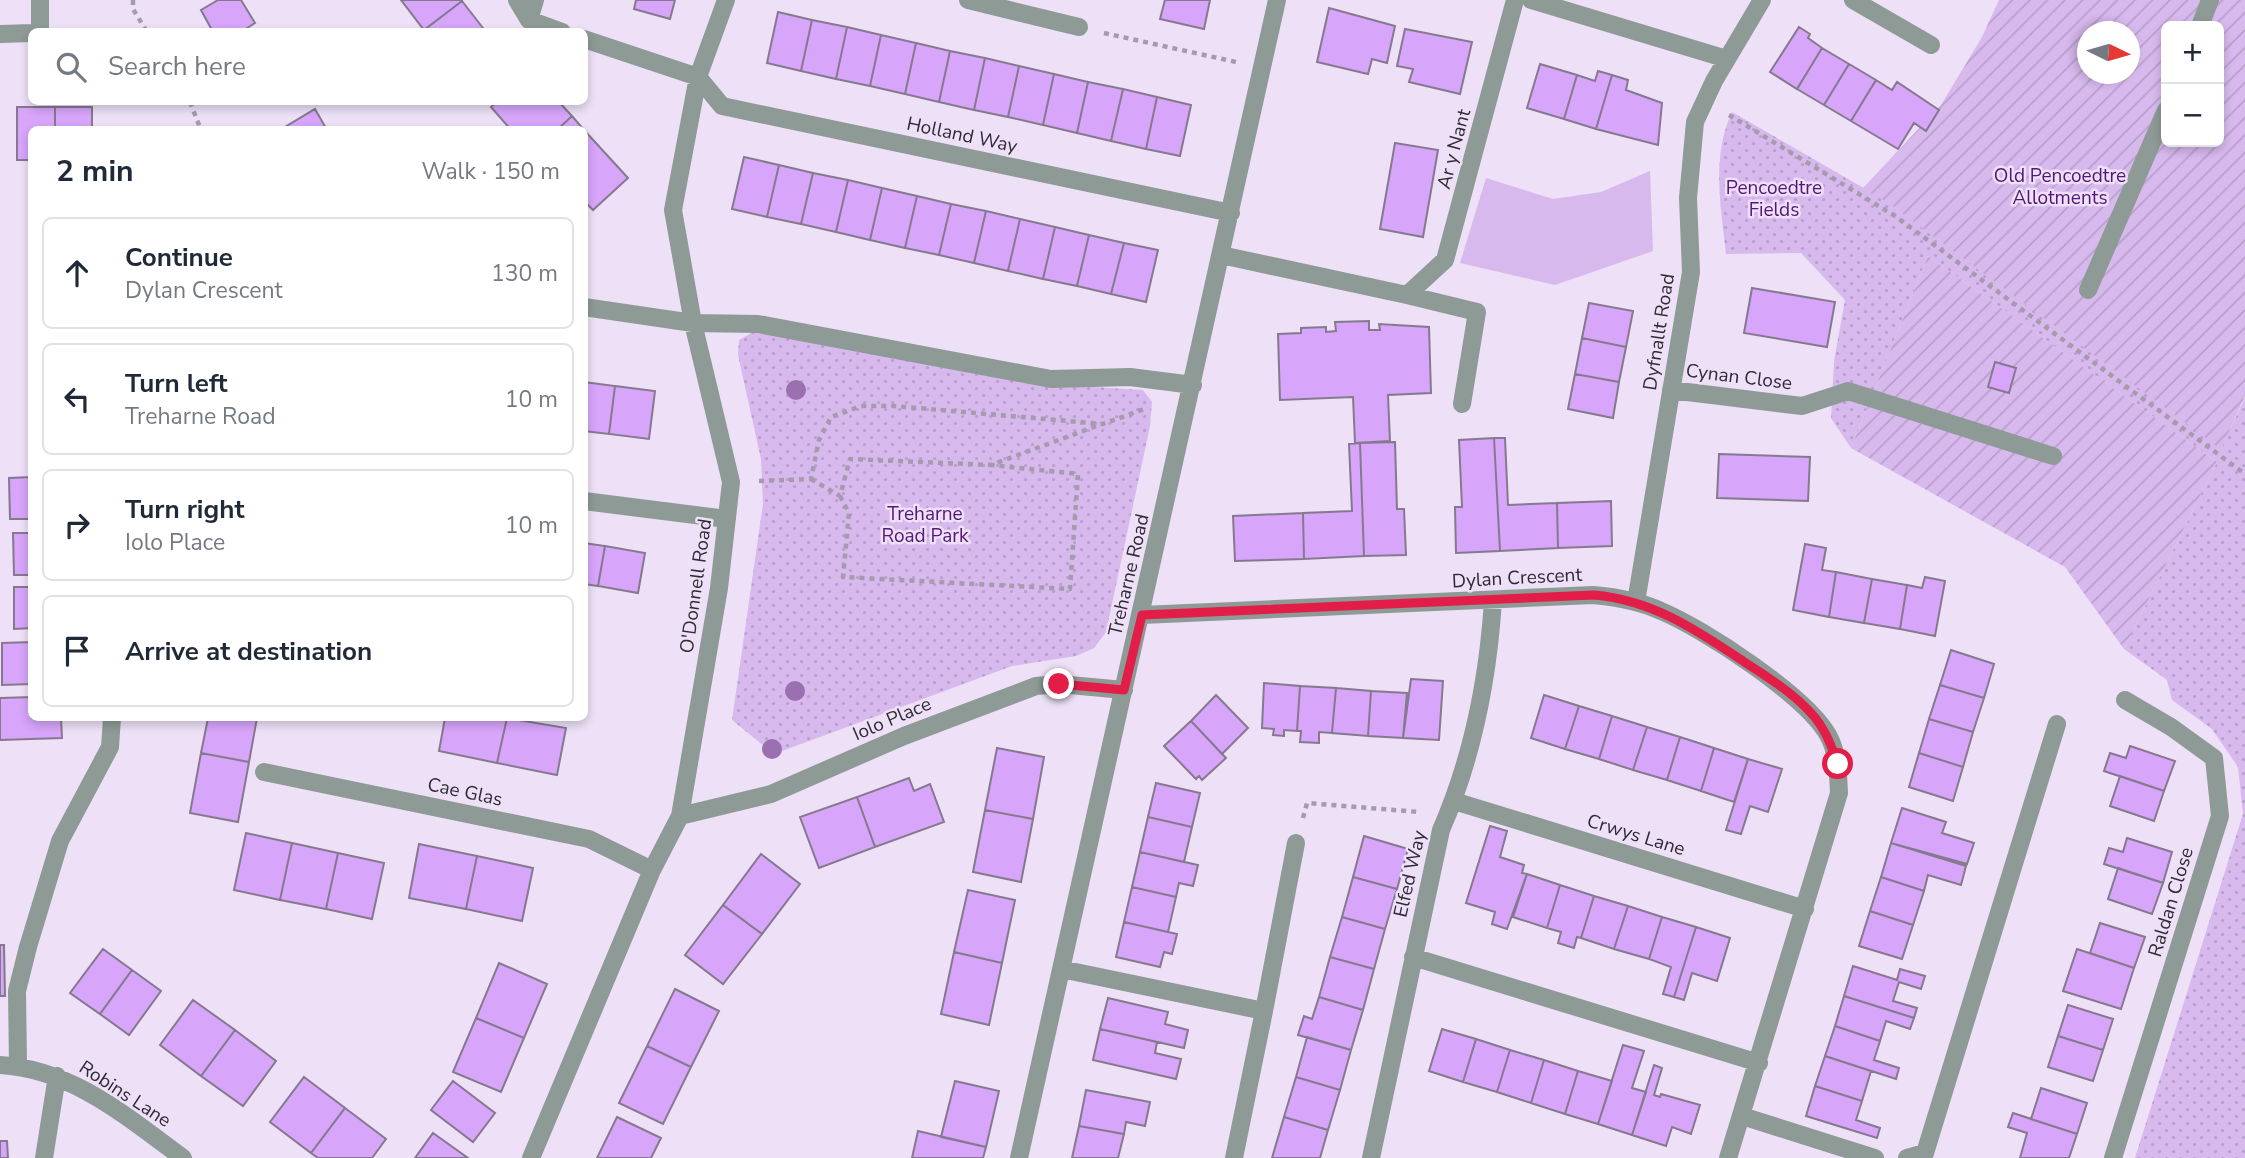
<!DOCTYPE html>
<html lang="en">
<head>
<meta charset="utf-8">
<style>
	:root { --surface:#fff; --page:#f6f6f7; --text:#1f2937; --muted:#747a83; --line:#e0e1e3 }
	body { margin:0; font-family:"Nunito Sans",sans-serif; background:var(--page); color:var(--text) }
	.controls { position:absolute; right:21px; top:21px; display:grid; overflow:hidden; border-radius:10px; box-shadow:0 4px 10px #0003 }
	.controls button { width:63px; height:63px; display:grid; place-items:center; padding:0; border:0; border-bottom:2px solid var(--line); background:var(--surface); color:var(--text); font:35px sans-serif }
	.compass { position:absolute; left:2077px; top:21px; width:63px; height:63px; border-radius:50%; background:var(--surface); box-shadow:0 4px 10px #0003; rotate:95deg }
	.stop { position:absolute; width:21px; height:21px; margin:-16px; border:5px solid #e11d48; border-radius:50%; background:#fff }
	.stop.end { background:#e11d48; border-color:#fff; box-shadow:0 2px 7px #0008 }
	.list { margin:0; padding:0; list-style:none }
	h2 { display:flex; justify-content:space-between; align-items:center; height:91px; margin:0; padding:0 28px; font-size:30px }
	h2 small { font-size:23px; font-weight:400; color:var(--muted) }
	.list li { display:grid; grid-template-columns:46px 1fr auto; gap:21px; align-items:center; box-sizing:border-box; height:112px; margin:0 14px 14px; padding:0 14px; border:2px solid var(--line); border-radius:10px }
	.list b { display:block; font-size:26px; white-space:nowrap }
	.list p { margin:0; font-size:23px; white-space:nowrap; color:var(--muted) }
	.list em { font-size:23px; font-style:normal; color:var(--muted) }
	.icon { flex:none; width:38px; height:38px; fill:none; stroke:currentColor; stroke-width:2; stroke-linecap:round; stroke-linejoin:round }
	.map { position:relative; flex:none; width:2245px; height:1158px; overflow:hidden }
	.search { position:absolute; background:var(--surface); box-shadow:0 4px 10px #0003; left:28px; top:28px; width:560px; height:77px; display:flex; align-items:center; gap:18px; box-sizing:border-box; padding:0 24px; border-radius:10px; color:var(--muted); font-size:26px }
	.panel { position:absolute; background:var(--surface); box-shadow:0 4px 10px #0003; left:28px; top:126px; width:560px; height:595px; border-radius:10px }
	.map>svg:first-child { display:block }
</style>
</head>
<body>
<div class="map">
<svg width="2245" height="1158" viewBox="0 0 2245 1158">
	<defs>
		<pattern id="park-dots" width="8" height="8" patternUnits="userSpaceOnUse" patternTransform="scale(1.75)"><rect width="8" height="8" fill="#d7b9ee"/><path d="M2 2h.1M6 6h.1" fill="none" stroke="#b99fcd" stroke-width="1.8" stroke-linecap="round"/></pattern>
		<pattern id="garden-furrows" width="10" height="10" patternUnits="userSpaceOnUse" patternTransform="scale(1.75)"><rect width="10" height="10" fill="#d7b9ee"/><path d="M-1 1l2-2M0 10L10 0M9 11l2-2" fill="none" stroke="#b99fcd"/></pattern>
	</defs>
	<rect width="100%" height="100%" fill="#ede0f7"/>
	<path fill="#d7b9ee" d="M1650,171L1653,251L1555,285L1460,263L1486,178L1553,199L1601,192Z"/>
	<path fill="url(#park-dots)" d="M1732,112L1886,201L2221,448L2245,398V1158H2135L2243,814L2238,767L2212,729L2172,700L2167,680L2124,649L2217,462L1928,256L1851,448L1831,418L1834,361L1845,300L1801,253L1726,254C1721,207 1711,157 1732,112Z
		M757,330L1045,384L1143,390L1152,402L1150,426L1106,632L1094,648L1076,656L1012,666L774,754L732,720L763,504L761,459L738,355L739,340Z"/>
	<path fill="url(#garden-furrows)" fill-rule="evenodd" d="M1999,0H2245V396L2221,449L1887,202L1863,188L1941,105L1982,37ZM2166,26H2219V142H2166ZM2088,32H2130V74H2088Z
		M1928,256L2217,462L2124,649L2065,567L1851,448Z"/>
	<path fill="#d7a5fa" stroke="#85798e" stroke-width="2" d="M218,0H241L255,23L241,32H213L201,10Z
		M401,0H462V1L424,30Z
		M636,0H675L670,19L634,9Z
		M1165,0H1210L1204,29L1160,19Z
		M462,1L486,32H425L424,30Z
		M1329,8L1395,26L1387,63L1372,59L1368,74L1317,62Z
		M778,12L812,20L801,71L767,63Z
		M812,20L847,27L836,79L801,71Z
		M847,27L881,35L870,86L836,79Z
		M1799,27L1810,34L1808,38L1822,48L1797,89L1770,72Z
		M1405,29L1472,42L1460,94L1409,82L1413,69L1397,66Z
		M881,35L916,43L905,94L870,86Z
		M916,43L950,51L939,102L905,94Z
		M1822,48L1849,64L1824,105L1797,89Z
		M950,51L985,58L974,110L939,102Z
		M985,58L1019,66L1008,117L974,110Z
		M1540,64L1577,75L1564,119L1527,108Z
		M1849,64L1876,80L1851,121L1824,105Z
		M1019,66L1054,74L1043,125L1008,117Z
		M1598,71L1612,75L1596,129L1564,119L1577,75L1595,81Z
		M1054,74L1088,82L1077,133L1043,125Z
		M1612,75L1628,80L1626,90L1662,103L1658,145L1596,129Z
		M1876,80L1892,90L1897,82L1939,110L1926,131L1914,123L1898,149L1851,121Z
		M1088,82L1123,89L1111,141L1077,133Z
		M1123,89L1157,97L1146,149L1111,141Z
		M1157,97L1191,105L1180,156L1146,149Z
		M497,102H559L572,116L557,130H511L491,107Z
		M17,107H55V130H32V160H17Z
		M55,107H92V130H55Z
		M315,109L327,130H280Z
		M572,116L584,130H557Z
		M584,130L628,178L593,210L584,201Z
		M1395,143L1438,150L1423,237L1380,229Z
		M744,157L779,165L767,217L732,209Z
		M779,165L813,173L801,224L767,217Z
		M813,173L848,180L836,232L801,224Z
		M848,180L882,188L870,240L836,232Z
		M882,188L917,196L905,248L870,240Z
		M917,196L951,204L939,255L905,248Z
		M951,204L986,211L974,263L939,255Z
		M986,211L1020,219L1008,271L974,263Z
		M1020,219L1055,227L1043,279L1008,271Z
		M1055,227L1089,235L1077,286L1043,279Z
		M1089,235L1124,243L1111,294L1077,286Z
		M1124,243L1158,250L1146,302L1111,294Z
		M1752,288L1835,302L1827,347L1744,333Z
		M1589,303L1633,311L1626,347L1582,338Z
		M1369,321V330H1380L1379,324L1429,327L1431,393L1388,395L1390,441L1355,443L1353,397L1280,400L1278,334L1301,333V328L1326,327V332L1336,331L1335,322Z
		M1582,338L1626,347L1619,382L1575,374Z
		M1995,362L2016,368L2009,393L1988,387Z
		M1575,374L1619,382L1613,418L1568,409Z
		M584,382L615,386L609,434L584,431Z
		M615,386L655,391L649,439L609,434Z
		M1494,438H1505L1508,505L1557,503L1558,548L1500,551Z
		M1494,438L1500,551L1456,553L1455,507H1462L1459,440Z
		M1395,442L1397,509H1404L1406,555L1364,556L1360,443Z
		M1360,443L1364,556L1304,559L1303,513L1352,511L1349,444Z
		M1719,454L1810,457L1808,501L1717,498Z
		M32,477V519H10L9,478Z
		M1611,501L1612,546L1558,548L1557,503Z
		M1303,513L1304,559L1235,561L1233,516Z
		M13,533H32V575H14Z
		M584,543L605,546L598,586L584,584Z
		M1805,544L1826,548L1822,570L1836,572L1829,617L1793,610Z
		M605,546L645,553L638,593L598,586Z
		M1836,572L1872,579L1864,623L1829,617Z
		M1925,577L1945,581L1935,636L1900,629L1907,585L1922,588Z
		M1872,579L1907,585L1900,629L1864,623Z
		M14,587H32V628L14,629Z
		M32,642V684L2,685V643Z
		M1951,650L1994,664L1984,698L1940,685Z
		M1411,679L1443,681L1439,740L1403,738Z
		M1264,683L1300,686L1297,731L1284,730V736L1273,735L1274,729L1262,728Z
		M1940,685L1984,698L1973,732L1929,719Z
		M1300,686L1336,688L1332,733L1319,732V743L1300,742L1301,731H1297Z
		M1336,688L1371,691L1368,736L1332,733Z
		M1371,691L1407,693L1403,738L1368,736Z
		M1216,695L1248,728L1222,754L1191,721Z
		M1544,695L1579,706L1565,749L1531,738Z
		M32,697V718H61L62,738L0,740V698Z
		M1579,706L1612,716L1599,759L1565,749Z
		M1612,716L1647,727L1633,770L1599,759Z
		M208,718H257L249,762L201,753Z
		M445,718H507L497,763L439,751Z
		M507,718L566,728L557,775L497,763Z
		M1929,719L1973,732L1963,767L1919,753Z
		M1191,721L1226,758L1202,780L1199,776L1196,779L1164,746Z
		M1647,727L1680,737L1667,780L1633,770Z
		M1680,737L1714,748L1701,791L1667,780Z
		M2130,746L2175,761L2164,791L2104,771L2110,753L2126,758Z
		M997,748L1044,757L1033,819L985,810Z
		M1714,748L1748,759L1734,802L1701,791Z
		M201,753L249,762L238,822L190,813Z
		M1919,753L1963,767L1953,801L1909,787Z
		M1748,759L1782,769L1768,812L1750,806L1741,834L1726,830Z
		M2120,776L2164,791L2154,821L2110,806Z
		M909,778L914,791L930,784L944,822L875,847L857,797Z
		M1156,783L1200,793L1192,827L1148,817Z
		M857,797L875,847L819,868L800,817Z
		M1902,808L1946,822L1942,833L1974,843L1967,864L1891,843Z
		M985,810L1033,819L1021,882L973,872Z
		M1148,817L1192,827L1184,862L1140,852Z
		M1490,826L1507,831L1500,857L1524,865L1522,873L1527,874L1507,929L1492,924L1495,912L1466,903Z
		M246,833L292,843L280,900L234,890Z
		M1364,836L1408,849L1397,889L1353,877Z
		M2127,838L2172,852L2163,883L2104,864L2109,848L2123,852Z
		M292,843L338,853L326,909L280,900Z
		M1891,843L1966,866L1961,885L1928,875L1924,891L1881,877Z
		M419,844L477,856L466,909L409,898Z
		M1140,852L1198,865L1193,886L1179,883L1176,897L1132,887Z
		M338,853L384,863L372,919L326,909Z
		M761,854L800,884L762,934L723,905Z
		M477,856L533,868L522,921L466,909Z
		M2118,868L2163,883L2152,914L2108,899Z
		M1527,874L1560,885L1547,928L1513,917Z
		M1353,877L1397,889L1385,929L1342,917Z
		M1881,877L1924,891L1913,925L1870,911Z
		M1560,885L1594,896L1581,938L1577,937L1574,948L1558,943L1561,932L1547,928Z
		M1132,887L1176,897L1168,932L1124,922Z
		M968,890L1015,900L1002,963L954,952Z
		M1594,896L1628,906L1614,949L1581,938Z
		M723,905L762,934L723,984L685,955Z
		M1628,906L1662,917L1649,959L1614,949Z
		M1870,911L1913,925L1902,959L1859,946Z
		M1342,917L1385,929L1374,969L1330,957Z
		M1662,917L1696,927L1674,997L1663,994L1671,967L1649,959Z
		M1124,922L1177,934L1172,954L1164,952L1160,967L1116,957Z
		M2100,923L2145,937L2134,968L2090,953Z
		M1696,927L1730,938L1717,981L1692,973L1684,1000L1674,997Z
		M0,945H4L5,996H0Z
		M103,949L132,970L100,1014L70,993Z
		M2077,949L2134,968L2121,1009L2063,991Z
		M954,952L1002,963L989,1025L941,1014Z
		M1330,957L1374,969L1363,1010L1319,997Z
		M499,963L547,984L524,1038L476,1018Z
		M1853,966L1897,980L1900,969L1925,976L1921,989L1899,982L1893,1001L1917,1008L1914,1018L1844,996Z
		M132,970L161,991L129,1035L100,1014Z
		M675,989L719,1011L691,1067L647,1046Z
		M1844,996L1914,1018L1910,1029L1886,1021L1880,1041L1835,1026Z
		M1319,997L1363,1010L1351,1050L1298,1035L1304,1016L1312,1019Z
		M1108,998L1168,1012L1165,1024L1188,1030L1184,1048L1100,1029Z
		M193,1000L235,1030L201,1076L160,1045Z
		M2068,1005L2113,1019L2103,1050L2058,1036Z
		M476,1018L524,1038L501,1092L453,1072Z
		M1835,1026L1880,1041L1874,1060L1899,1068L1896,1079L1825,1056Z
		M1100,1029L1157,1042L1155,1053L1181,1059L1176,1079L1093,1060Z
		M1442,1029L1476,1039L1463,1082L1429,1071Z
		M235,1030L276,1061L243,1106L201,1076Z
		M2058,1036L2103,1050L2093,1081L2048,1067Z
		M1307,1037L1351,1050L1340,1090L1296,1077Z
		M1476,1039L1510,1050L1497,1092L1463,1082Z
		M1623,1045L1644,1051L1632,1088L1646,1092L1632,1135L1598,1124Z
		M647,1046L691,1067L663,1124L619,1103Z
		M1510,1050L1544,1060L1531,1103L1497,1092Z
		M1825,1056L1871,1071L1862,1101L1815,1086Z
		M1544,1060L1578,1071L1565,1114L1531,1103Z
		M1654,1065L1662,1068L1654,1095L1660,1097L1661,1094L1700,1105L1691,1134L1672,1127L1666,1146L1632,1135Z
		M1578,1071L1612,1081L1598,1124L1565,1114Z
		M304,1077L345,1108L311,1153L270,1122Z
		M1296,1077L1340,1090L1328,1130L1284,1117Z
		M453,1081L495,1113L473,1142L431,1110Z
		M955,1081L999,1091L986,1147L941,1137Z
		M1815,1086L1862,1101L1856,1120L1880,1128L1877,1138L1806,1116Z
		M2041,1088L2087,1103L2077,1134L2031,1119Z
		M1086,1090L1150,1102L1145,1126L1126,1122L1124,1134L1079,1126Z
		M345,1108L386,1139L372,1158H318L311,1153Z
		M2013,1113L2077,1134L2069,1158H2020L2027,1133L2008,1127Z
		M617,1117L661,1138L651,1158H597Z
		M1284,1117L1328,1130L1320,1158H1272Z
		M1079,1126L1124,1134L1118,1158H1072Z
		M918,1131L986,1147L983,1158H912Z
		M433,1133L468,1158H415Z
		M0,1141H7L8,1158H0Z"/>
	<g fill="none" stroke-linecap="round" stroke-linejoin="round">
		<path stroke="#a59bad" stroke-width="4.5" stroke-dasharray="5 5" stroke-linecap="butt" d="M133,0V9L147,32
			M1104,33L1236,62
			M190,102L201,130
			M1729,115L1895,216L2245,474
			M811,479L840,496L850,459L991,465L1102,424
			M759,481L811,479L819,440L831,417L861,406H894L1103,424L1147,408
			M840,496L849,513L843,577L1070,589L1078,474L991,465
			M1303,818L1307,803L1419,812"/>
		<path stroke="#8e9a96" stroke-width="18" d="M40,0V32
			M517,0L529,20L562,32
			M968,0L1079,27
			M1531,0L1727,59
			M1853,0L1931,45
			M529,20L535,0
			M2200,26L2210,0
			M0,34L32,33
			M584,39L698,77L722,106L1231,213
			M1221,255L1407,295
			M2088,290L2166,110
			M584,307L693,323L758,324L1051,379L1130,377L1193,385
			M1671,390L1802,406L1848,391L2053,456
			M1462,404L1477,312L1407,295L1445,260L1515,0
			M584,501L727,519
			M1636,602L1691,272L1688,198L1695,122L1714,81L1762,0
			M1142,615L1593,595C1617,597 1639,601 1661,611C1704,629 1805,695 1828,735C1838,753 1838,773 1839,793L1728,1158
			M264,772L589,839L652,870
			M1454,801L1805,909
			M680,816L771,794L904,736L1036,686L1059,684L1124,690
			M1413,957L1759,1063
			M1061,969L1264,1011L1296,843
			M0,1065C72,1069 127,1117 183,1158
			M18,1066L17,991L28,947L60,841L110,747L112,718
			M1742,1116L1875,1158
			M44,1158L57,1076
			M531,1158L652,870L680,816L719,588L731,482L693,323L673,210L698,77L726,0
			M1019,1158L1277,0
			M1234,1158L1264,1011
			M1371,1158L1441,830C1472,759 1488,678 1493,601
			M1907,1158L1925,1153L2057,724
			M2113,1158L2220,816L2214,758L2171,727L2125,700"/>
	</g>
	<g fill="#9a70b1">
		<circle cx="796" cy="390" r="10"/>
		<circle cx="795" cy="691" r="10"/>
		<circle cx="772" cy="749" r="10"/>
	</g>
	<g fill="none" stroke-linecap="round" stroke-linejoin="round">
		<path stroke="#e11d48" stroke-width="9" d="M1059,684L1124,690L1142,615L1594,595C1652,600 1695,629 1743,661C1767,677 1791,691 1811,713C1825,728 1831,745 1838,764"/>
	</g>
	<g text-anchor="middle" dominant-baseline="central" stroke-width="5" stroke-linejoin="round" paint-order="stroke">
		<g font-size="19" fill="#302b34" stroke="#ede0f7">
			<text transform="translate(962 135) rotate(12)">Holland Way</text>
			<text transform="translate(1454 149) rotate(-75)">Ar y Nant</text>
			<text transform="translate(1659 332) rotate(-81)">Dyfnallt Road</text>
			<text transform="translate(1739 377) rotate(7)">Cynan Close</text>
			<text transform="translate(1129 575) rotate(-77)">Treharne Road</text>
			<text transform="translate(1517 578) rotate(-3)">Dylan Crescent</text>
			<text transform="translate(696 586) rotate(-82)">O'Donnell Road</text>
			<text transform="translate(892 719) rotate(-23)">Iolo Place</text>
			<text transform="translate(465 792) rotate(12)">Cae Glas</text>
			<text transform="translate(1636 835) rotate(17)">Crwys Lane</text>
			<text transform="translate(1410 874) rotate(-77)">Elfed Way</text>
			<text transform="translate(2171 902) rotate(-73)">Raldan Close</text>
			<text transform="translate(125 1094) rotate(33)">Robins Lane</text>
		</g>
		<g font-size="19" fill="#561578" stroke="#ede0f7">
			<text x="2060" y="176">Old Pencoedtre<tspan x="2060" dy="22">Allotments</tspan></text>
			<text x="1774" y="188">Pencoedtre<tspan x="1774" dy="22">Fields</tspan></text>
			<text x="925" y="514">Treharne<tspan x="925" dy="22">Road Park</tspan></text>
		</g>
	</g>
</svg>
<div class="controls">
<button>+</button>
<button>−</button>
</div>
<svg class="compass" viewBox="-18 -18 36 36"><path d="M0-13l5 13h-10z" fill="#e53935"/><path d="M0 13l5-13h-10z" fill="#747a83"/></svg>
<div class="stop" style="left:1838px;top:764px"></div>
<div class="stop end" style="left:1059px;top:684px"></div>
<div class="search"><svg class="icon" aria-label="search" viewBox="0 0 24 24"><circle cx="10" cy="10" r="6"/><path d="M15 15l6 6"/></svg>Search here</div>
<section class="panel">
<h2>2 min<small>Walk · 150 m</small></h2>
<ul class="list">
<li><svg class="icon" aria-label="ahead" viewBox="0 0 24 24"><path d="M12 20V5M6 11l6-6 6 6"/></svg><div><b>Continue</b><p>Dylan Crescent</p></div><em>130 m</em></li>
<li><svg class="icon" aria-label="left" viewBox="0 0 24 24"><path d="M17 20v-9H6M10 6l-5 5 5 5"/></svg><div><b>Turn left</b><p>Treharne Road</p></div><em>10 m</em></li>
<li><svg class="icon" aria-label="right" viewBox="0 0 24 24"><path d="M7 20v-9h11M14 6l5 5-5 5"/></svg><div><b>Turn right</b><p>Iolo Place</p></div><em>10 m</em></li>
<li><svg class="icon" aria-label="arrive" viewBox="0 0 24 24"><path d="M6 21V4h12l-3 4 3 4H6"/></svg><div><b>Arrive at destination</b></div></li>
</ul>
</section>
</div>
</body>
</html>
